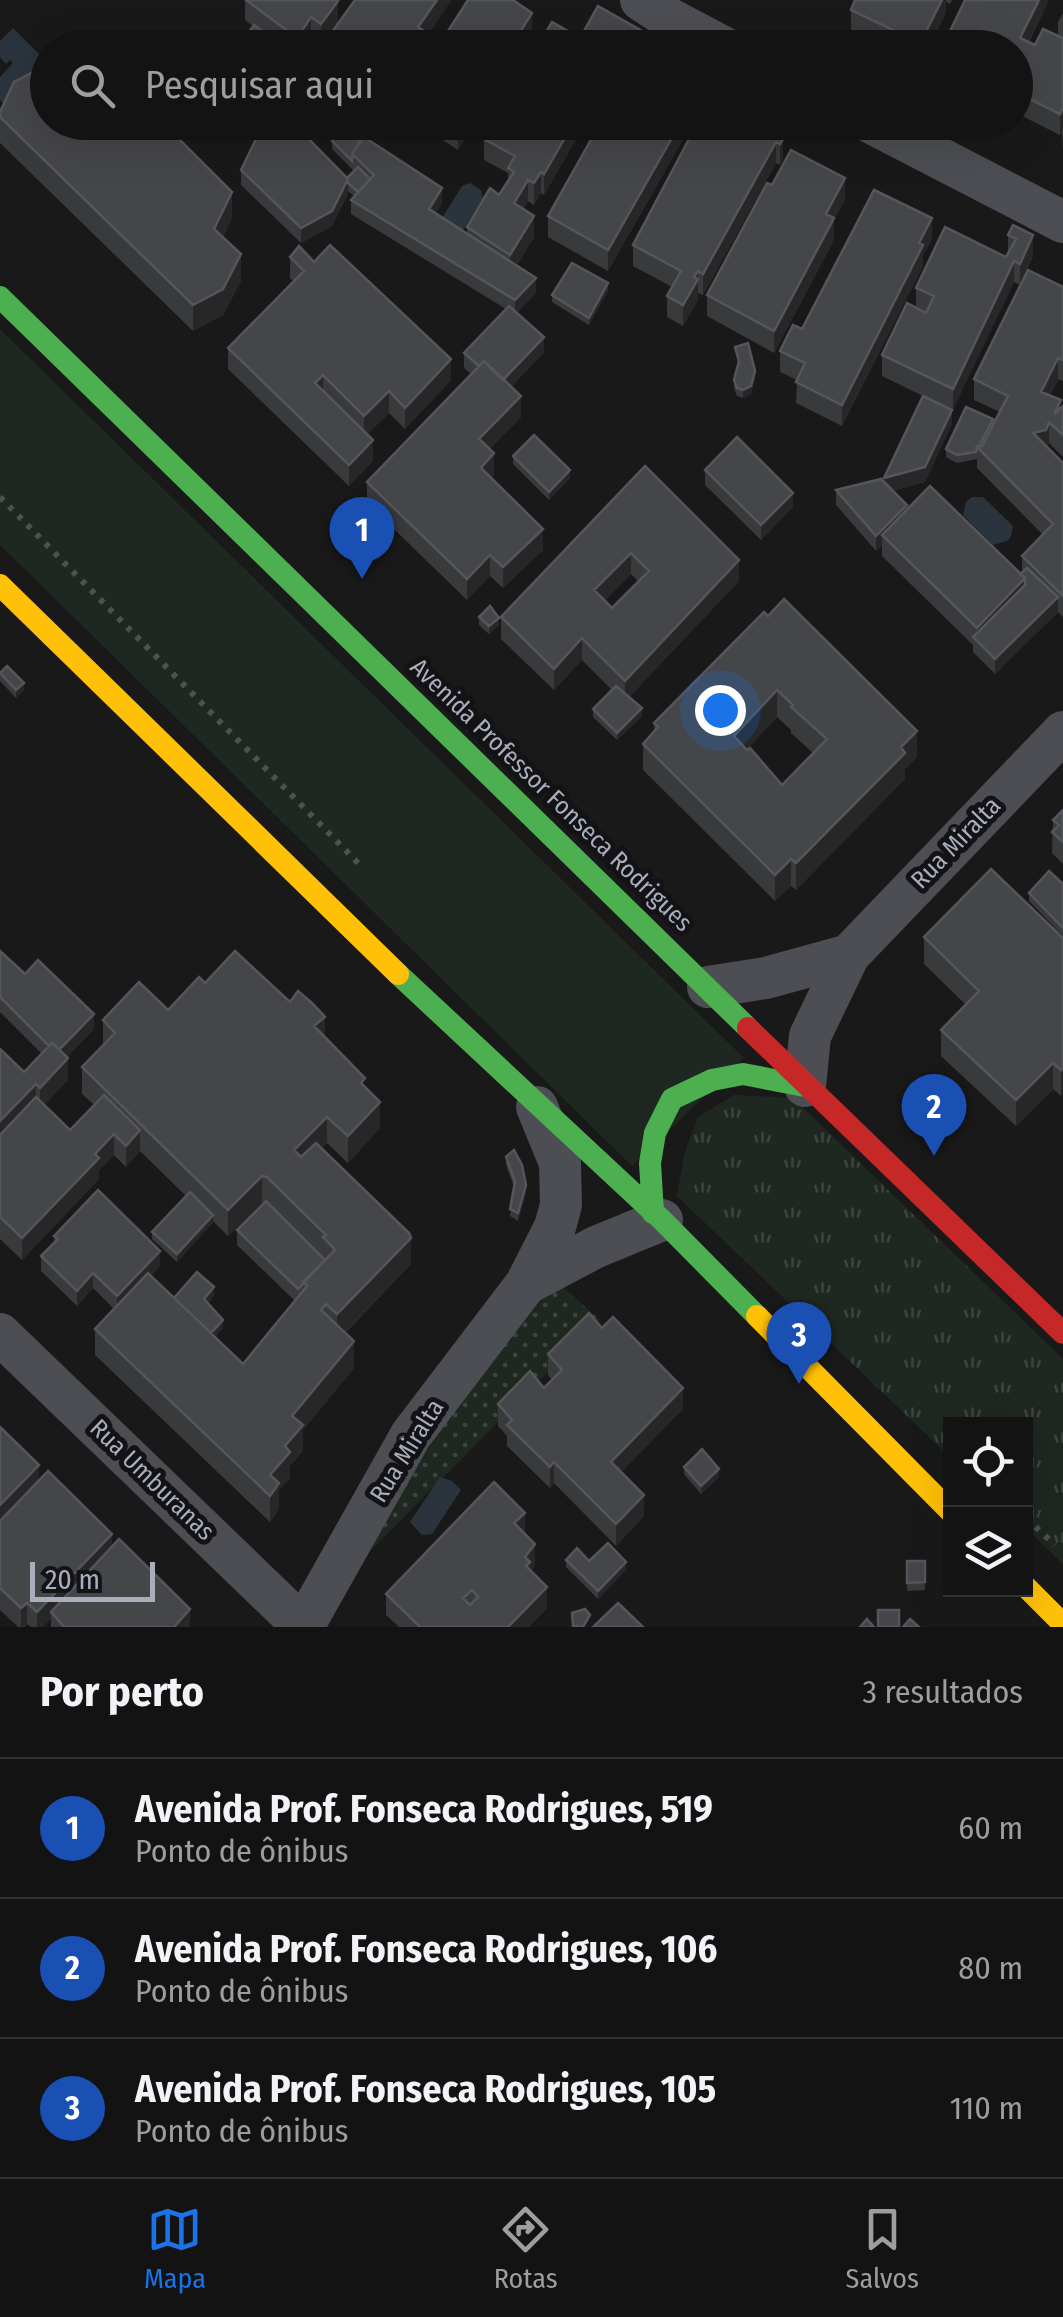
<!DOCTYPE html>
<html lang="pt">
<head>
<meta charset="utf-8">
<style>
	:root { --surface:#131314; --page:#202022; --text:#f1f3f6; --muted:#9d9ea0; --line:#323234; --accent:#1a73e8 }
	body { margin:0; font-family:"Fira Sans Condensed",sans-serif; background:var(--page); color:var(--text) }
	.controls { position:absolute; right:30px; bottom:30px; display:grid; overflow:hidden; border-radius:0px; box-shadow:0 10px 40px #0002 }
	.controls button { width:90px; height:90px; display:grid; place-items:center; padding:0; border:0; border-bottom:2px solid var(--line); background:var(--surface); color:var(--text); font:50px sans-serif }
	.scale { position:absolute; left:30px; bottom:25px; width:125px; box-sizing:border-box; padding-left:10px; border:5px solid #a9adbc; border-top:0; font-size:28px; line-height:35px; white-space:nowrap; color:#a9adbc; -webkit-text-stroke:8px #131316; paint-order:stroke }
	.you { position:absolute; left:720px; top:710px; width:35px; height:35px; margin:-25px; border:8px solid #fff; border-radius:50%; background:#1a73e8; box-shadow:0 0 0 15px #1a73e833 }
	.badge { display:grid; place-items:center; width:65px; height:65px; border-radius:50%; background:var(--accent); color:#fff; font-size:32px; font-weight:700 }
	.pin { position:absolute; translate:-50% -82px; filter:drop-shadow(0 2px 5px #0008) }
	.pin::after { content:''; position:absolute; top:52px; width:35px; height:30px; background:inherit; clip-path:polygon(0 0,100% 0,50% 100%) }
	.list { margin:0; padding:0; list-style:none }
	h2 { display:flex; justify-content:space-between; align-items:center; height:130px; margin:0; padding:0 40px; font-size:42px }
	h2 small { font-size:32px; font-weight:400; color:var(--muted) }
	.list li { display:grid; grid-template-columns:65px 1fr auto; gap:30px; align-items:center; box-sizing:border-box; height:140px; padding:0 40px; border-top:2px solid var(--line) }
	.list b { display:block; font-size:38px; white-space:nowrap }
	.list p { margin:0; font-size:32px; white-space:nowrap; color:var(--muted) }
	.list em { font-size:32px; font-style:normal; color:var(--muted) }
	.icon { flex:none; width:55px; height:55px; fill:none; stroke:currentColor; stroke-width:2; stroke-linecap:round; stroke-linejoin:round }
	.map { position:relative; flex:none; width:1063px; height:1627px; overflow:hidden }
	.search { position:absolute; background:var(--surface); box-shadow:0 10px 40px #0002; left:30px; right:30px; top:30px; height:110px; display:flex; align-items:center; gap:25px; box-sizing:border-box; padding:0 35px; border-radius:55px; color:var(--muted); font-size:38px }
	.sheet { height:550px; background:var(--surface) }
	nav { display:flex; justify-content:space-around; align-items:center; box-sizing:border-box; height:140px; border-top:2px solid var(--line); background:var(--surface); font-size:28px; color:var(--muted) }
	nav a { display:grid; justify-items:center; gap:5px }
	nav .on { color:var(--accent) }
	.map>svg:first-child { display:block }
</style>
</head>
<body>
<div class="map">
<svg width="1063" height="1627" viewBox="0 0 1063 1627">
	<defs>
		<pattern id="grass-tufts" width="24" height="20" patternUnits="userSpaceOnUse" patternTransform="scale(2.5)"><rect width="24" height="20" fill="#1f2721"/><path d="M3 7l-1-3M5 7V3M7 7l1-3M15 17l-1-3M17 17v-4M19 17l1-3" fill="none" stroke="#3d443f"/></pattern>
		<pattern id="garden-dots" width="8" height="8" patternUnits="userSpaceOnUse" patternTransform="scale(2.5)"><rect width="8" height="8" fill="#1f2721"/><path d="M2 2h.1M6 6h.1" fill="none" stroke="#3d443f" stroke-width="1.8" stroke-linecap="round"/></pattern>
	</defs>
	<rect width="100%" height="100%" fill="#19191a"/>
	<path fill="url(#grass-tufts)" d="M734,1095L793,1098L1063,1359V1564L1026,1528V1424H950V1457L677,1196L684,1155L698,1117Z"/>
	<path fill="#1f2721" d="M0,329L744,1058L632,1166L0,545Z"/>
	<path fill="url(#garden-dots)" d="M545,1271L600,1320L341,1580Z"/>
	<path fill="#2b333d" d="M13,28L47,62V74L11,111L0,100V77L13,63L10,60L6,64L0,57V41Z
		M470,183L481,190L483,198L463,230L456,233L442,218L462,186Z
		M972,497H983L1013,526C1009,544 1012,539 993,545L963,515L966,502Z
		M440,1477L452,1481L461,1490L432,1534L422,1535L410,1522Z"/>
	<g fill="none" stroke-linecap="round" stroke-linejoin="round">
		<path stroke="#4f4f54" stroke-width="6" stroke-dasharray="5 8" stroke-linecap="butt" d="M0,497L362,867
			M1026,1518L1055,1545"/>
		<path stroke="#4d4e53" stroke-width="42" d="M641,0L670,19L725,48
			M870,122L1063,222
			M708,987L766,978L849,955
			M805,1086L810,1036L849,955L1063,732
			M526,1284L596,1247L662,1220
			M0,1334L304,1627
			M303,1627L411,1435L526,1284L555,1227L561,1205L560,1163L537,1107"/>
		<path stroke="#4caf50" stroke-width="22" d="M0,297L748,1028
			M398,974L662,1220L757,1316
			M653,1213L650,1163L655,1133L672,1099L712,1080L743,1074L805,1086"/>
		<path stroke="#ffc107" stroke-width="22" d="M0,585L398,974
			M757,1316L950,1511
			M1026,1587L1063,1624"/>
		<path stroke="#c62828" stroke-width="22" d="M748,1028L1063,1333"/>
	</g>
	<path fill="#393a3c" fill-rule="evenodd" d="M245,0L338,1V23L321,46L311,39L305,48H243V40L253,26L245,20Z
		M855,0H952L950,4L946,2V12L929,48H885L851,31V10Z
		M1049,0L1029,42L1035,45L1058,36V22L1063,13V151L1062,131L1060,135L1016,113V48Z
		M332,32L427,36V48H332Z
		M0,112L232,218L223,237L241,281L223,315L193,331L0,143Z
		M304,122H322L315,133Z
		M415,122H475L458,150Z
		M493,122H586L544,195L541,193L534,205L528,201L523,209L534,237L517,265L536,293L517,313L544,352L511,387L521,417L490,449L494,474L491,478L543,550L503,588L490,576L467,600L367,503V482L471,374L464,368V353L506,309L351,214V200L354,196L348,191V194L332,226L301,243L241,185V170L347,178L354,171L332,149V141L442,203L435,214L467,233V227L499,195L508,181V173L484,160V139Z
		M601,122H693L608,271L548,237V216Z
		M698,122L783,139V160L780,165L776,163L703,295L698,293V300L683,326L667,317V296L672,287L633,266V245Z
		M772,185L845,199L834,220V240L774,353L707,316V295Z
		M1013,225L1033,256L1020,285L1014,282L952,410V424L925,482L892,491L907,510L1020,574L1022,573V556L1043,535L977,468V459L957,463L946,457V449L993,426L1000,412L974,400V379L1063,287V381L1058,379L1050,396L1061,408L1063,406V457L1049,443L1047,447L1063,463V617L1058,612L995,674L973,652V645L882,556V545L876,551L836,505V490L884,482L923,396L882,376V355L916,308V288L1006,257L1008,254V235Z
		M932,239L923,255V266L842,426L796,403L797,380L780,372V351L802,329Z
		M290,257L314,262L451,380L405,429L389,413L367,434L373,461L349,486L228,369V348L294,282L290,278Z
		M608,291L589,325L552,302V295Z
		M735,347L755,378L751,394L743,398L737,396L734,388V380L738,364Z
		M513,456L570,478L549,500L513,464Z
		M645,466L739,581L629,697L642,716L617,740L593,717V709L612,690L582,660L554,690L501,639V617ZM631,574L639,582L612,608L604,601Z
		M705,470L793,507L761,540L705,485Z
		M764,612L917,757L905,769V779L796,890L791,886L775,901L643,770V744L654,732V723ZM777,717L791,730V733L813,753L782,785L746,750Z
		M479,617L499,625L489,634L479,625Z
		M0,673L24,690L16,698L0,681Z
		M1063,810V864L1052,853L1053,820Z
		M1063,884V936L1029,901V893Z
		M924,937L1063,938L1061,1096L1053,1089L1016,1126L941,1056V1030L966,1005L924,964Z
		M0,951L25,974L94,1029L67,1057L68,1080L44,1105L70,1130L94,1105L82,1094V1067L103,1046V1020L168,1010L205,983L325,1037L365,1086L380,1128L348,1163L327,1143L322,1148L411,1264L345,1333L354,1368L303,1430V1451L290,1466V1478L279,1490V1509L270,1522L95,1355V1329L114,1309L93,1288L77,1306L41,1271V1256L54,1242V1236L160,1266L151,1276L174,1298L214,1295L208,1303L223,1328L215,1337L243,1364L295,1301L237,1245V1230L264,1203L262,1202L228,1236L213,1221L177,1262L152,1239V1232L186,1196L140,1151L126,1167L114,1155L99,1170V1179L22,1260L0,1239V1049L24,1072L42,1054L0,1012Z
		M506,1157L526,1193L518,1221L510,1216L514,1187L506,1165Z
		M602,1328L683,1409L621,1472L644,1516L616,1546L554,1483L550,1488L507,1446V1436L498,1426V1404L544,1388L552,1380L548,1375V1354Z
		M0,1427L39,1481L112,1546L190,1627H51V1618L43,1627H31L27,1624L24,1627H18L0,1610Z
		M684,1467L719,1477L701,1494L684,1474Z
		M525,1534L535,1565L531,1571L547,1608L529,1627H399L386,1615V1594Z
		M566,1560L589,1561L626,1570L598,1599L566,1567Z
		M907,1561H925V1590L907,1591Z"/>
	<path fill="#272728" d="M437,0H452L427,36V48H417L418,27Z
		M942,0H946V12L929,48H920V43Z
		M1039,0H1049L1020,59V38Z
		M338,1V23L321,46V24Z
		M532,13V34L523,48H510Z
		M311,17V39L305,48H297V38Z
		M642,31V48H632Z
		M1063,108V129L1060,135V114Z
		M317,122H322L315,133V125Z
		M461,122H475L458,150V128Z
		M574,122H586L544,195V174Z
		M681,122H693L608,271V250Z
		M783,139V160L780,165V144Z
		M776,142V163L703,295V274Z
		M541,172V193L534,205V183Z
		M845,178V199L834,220V240L774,353V331L826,214Z
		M348,179V194L332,226L301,243V228Z
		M528,180V201L514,224V203Z
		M442,188V203L429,224V209Z
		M232,192V218L214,256V229Z
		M534,216V237L510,276V255Z
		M932,218V239L923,255V266L842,426V405Z
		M1033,235V256L1020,285V264Z
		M241,254V281L223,315L193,331V305Z
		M1014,261V282L953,410V389Z
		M698,271V300L683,326V305L694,277Z
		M536,278V293L515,315V300Z
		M608,283V291L589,325V318Z
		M544,337V352L500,398V383Z
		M1058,358V379L1041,413V392Z
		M451,359V380L405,429V408Z
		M755,371V378L751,394L743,398V390Z
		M323,375V396L315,383Z
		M389,391V413L364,438V416Z
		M521,396V417L479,460V439Z
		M952,410V424L925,482L884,493V478Z
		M993,419V426L980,451L978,448Z
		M1049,422V443L1046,451L1033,433Z
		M373,440V461L349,486V465Z
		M494,453V474L481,489V468Z
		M570,470V478L549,500V492Z
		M793,493V507L761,540V525Z
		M907,505V520L882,535V545L876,551V536Z
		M543,529V550L503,588V567Z
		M631,553V574L594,611V590Z
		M490,555V576L467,600V579Z
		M739,560V581L625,702V681Z
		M1025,578V600L977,641V628Z
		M1058,597V612L995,674V659Z
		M499,618V625L489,634V626Z
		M582,638V660L554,690V669Z
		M24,683V690L16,698V690Z
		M777,690V717L734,763V736Z
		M642,708V716L617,740V733Z
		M917,731V757L905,769V779L796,890V863Z
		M791,859V886L775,901V875Z
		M94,1014V1029L56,1068V1053Z
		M325,1017V1043L314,1026Z
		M68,1058V1080L40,1109V1088Z
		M1053,1063V1089L1016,1126V1100Z
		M1063,1068V1094L1061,1096V1070Z
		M36,1084V1105L0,1142V1121Z
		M380,1102V1128L348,1163V1136Z
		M327,1117V1143L294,1176V1150Z
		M140,1130V1151L126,1167V1146Z
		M114,1134V1155L99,1170V1179L22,1260V1238Z
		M262,1176V1202L228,1236V1210Z
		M526,1185V1193L518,1221V1213Z
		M213,1215V1223L177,1262V1254Z
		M411,1238V1264L337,1340V1314Z
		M160,1251V1266L117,1311V1296Z
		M93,1273V1288L77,1306V1291Z
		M214,1287V1295L204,1307V1299Z
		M223,1320V1328L207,1345V1338Z
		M354,1341V1368L303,1430V1451L290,1466V1478L279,1490V1509L270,1522V1475L285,1446L292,1416Z
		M683,1388V1409L611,1483V1462Z
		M554,1462V1483L550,1488V1467Z
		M39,1465V1486L0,1526V1505Z
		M719,1469V1477L701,1494V1486Z
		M644,1495V1516L616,1546V1524Z
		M525,1513V1534L514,1523Z
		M112,1534V1555L51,1612V1618L43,1627H37V1612Z
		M535,1544V1565L530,1571L526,1587L525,1557Z
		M626,1562V1570L598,1599V1591Z
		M547,1587V1608L529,1627H508Z
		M27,1603V1624L21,1627V1608Z
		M190,1609V1627H174Z"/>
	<path fill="#454649" stroke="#55565b" stroke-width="2.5" fill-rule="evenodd" d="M246,0H336L338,1L321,24L311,17L297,38Z
		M355,0H437L418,27L427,33L417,48H354L332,32Z
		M468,0H513L532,13L510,48H437Z
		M855,0H942L920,43L851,10Z
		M965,0H1039L1020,38L1035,45L1043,29L1063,38V108L1060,114L1016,92V48H942Z
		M598,6L642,31L632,48H537L552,22L580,38Z
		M254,25L284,48H251L243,40Z
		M47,65L48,122H162L232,192L214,229L241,254L223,289L193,305L0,117V112L14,82Z
		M448,122H461L458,128Z
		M493,122H574L544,174L541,172L534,183L528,180L514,203L534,216L510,255L467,227L490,188L499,195L514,172L508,168L515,156L484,139Z
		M601,122H681L608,250L548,216Z
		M698,122H754L783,139L780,144L776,142L703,274L698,271L694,277L698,279L683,305L667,296L681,271L633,245Z
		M294,124L348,179L332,211L301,228L241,170L257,137Z
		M341,129L360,142L352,154V161L332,141Z
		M364,137L442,188L429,209L536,278L515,300L351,200L374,175L352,154Z
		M791,150L845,178L826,214L834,218L774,331L707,295L767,183L772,185Z
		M358,167L370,179L358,192L348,183L347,178Z
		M874,190L932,218L919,243L923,245L842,405L796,382L805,363L780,351L793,325L802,329Z
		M1013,225L1033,235L1020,264L1014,261L953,389L882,355L907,303L926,313L934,296L916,288L945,227L1006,257L1016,239L1008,235Z
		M330,245L451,359L405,408L389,391L364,416L323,375L315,383L373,440L349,465L228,348L304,271L290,257L299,246L314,262Z
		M572,263L608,283L589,318L552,295Z
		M1028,270L1063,287V360L1058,358L1041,392L1061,400L1054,414L1063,406V435L1049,422L1046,430L1033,433L1063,463V596L1022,556L1053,524L977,447L982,446L1008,396L974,379Z
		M509,306L544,337L503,380L484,361L479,366L464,353Z
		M748,343L755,371L751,386L743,390L737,388L734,380L739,361L735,347Z
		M484,361L521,396L479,439L494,453L481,468L543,529L503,567L490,555L467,579L367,482Z
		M923,396L952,410L925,467L884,478Z
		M966,407L993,419L978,448L977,447L976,452L957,455L946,449Z
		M534,435L570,470L549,492L513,456Z
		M737,437L793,493L761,525L705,470Z
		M645,466L739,560L625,681L582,638L554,669L501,617ZM631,553L649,571L612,608L594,590Z
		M881,479L907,505L876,536L836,490Z
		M930,486L1025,578L977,628L882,535Z
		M1027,568L1058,597L995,659L973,637L1025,585V578L1020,574Z
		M784,599L917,731L901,747L905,753L796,863L791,859L775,875L643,744L658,727L654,723L764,612L768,616ZM777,690L793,705L791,707L827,739L782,785L750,748L747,750L734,736Z
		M490,606L499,618L489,626L479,617Z
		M7,666L24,683L16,690L0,673Z
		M616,686L642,708L617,733L593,709Z
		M1063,810V842L1052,832L1059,825L1053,820Z
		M991,869L1063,938V1068L1061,1070L1053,1063L1016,1100L941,1030L979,991L924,937Z
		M1049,871L1063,884V928L1029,893Z
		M0,951L25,974L38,960L94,1014L59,1050L52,1043L49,1046L0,997Z
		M235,951L290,1002L298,991L312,1003L325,1017L314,1026L365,1078L361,1083L380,1102L348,1136L327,1117L294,1150L301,1157L316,1143L409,1233L411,1238L337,1314L326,1304L321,1310L354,1341L292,1416L303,1425L285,1446L290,1452L270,1475L279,1483L270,1496L95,1329L148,1273L243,1364L307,1286L303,1282L335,1250L323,1237L326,1235L267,1177L262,1176L228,1210L82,1067L115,1033L103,1020L139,982L168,1010L199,977L205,983Z
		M52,1043L68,1058L40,1088L36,1084L0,1121V1049L24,1072Z
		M104,1095L140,1130L126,1146L114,1134L95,1154L99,1158L22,1238L0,1217V1135L36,1097L70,1130Z
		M514,1150L522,1165L526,1185L518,1213L510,1209L515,1182L506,1157Z
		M98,1190L160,1251L117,1296L93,1273L77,1291L41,1256L58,1239L54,1236Z
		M190,1192L213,1215L177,1254L152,1232Z
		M266,1201L325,1260L298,1289L237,1230Z
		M197,1272L214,1287L204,1299L223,1320L211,1333L174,1298Z
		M589,1313L602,1328L613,1317L683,1388L611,1462L644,1495L616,1524L554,1462L550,1467L507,1425L512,1420L498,1404L530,1371L544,1388L562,1370L548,1354Z
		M0,1427L39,1465L0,1505Z
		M702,1449L719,1469L701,1486L684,1467Z
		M48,1471L112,1534L37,1612L27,1603L21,1608L0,1588V1521Z
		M494,1482L525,1513L514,1523L535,1544L525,1557L530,1562L526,1566L547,1587L508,1627H420L386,1594ZM472,1590L478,1597L470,1605L463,1598Z
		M119,1539L190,1609L174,1627H64L51,1612Z
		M608,1543L626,1562L598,1591L566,1560L577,1548L589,1561Z
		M907,1561H925V1582L907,1583Z
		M618,1603L643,1627H593Z
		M585,1609L590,1615L583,1627L573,1626L572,1613Z
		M878,1610H899V1627H878Z
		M867,1619L874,1627H860Z
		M910,1619L919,1627H903Z"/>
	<g text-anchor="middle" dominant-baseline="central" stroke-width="10" stroke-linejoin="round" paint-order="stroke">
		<g font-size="25" fill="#a9adbc" stroke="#131316">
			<text transform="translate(551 795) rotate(44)">Avenida Professor Fonseca Rodrigues</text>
			<text transform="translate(956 843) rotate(-46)">Rua Miralta</text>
			<text transform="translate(407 1451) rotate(-58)">Rua Miralta</text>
			<text transform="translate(152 1480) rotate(44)">Rua Umburanas</text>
		</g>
	</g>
</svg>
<div class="controls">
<button><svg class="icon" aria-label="locate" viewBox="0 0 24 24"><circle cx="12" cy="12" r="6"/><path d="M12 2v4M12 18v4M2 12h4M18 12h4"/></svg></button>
<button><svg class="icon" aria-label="layers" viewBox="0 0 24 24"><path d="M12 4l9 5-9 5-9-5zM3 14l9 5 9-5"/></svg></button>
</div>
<div class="scale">20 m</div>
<div class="you"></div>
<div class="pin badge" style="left:362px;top:579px;background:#1a4fb4">1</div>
<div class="pin badge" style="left:934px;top:1156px;background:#1a4fb4">2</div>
<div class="pin badge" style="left:799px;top:1384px;background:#1a4fb4">3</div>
<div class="search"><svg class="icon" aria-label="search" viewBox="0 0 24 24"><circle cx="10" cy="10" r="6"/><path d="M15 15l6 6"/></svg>Pesquisar aqui</div>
</div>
<section class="sheet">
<h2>Por perto<small>3 resultados</small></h2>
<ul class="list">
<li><span class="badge" style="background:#1a4fb4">1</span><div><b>Avenida Prof. Fonseca Rodrigues, 519</b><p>Ponto de ônibus</p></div><em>60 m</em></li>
<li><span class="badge" style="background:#1a4fb4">2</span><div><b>Avenida Prof. Fonseca Rodrigues, 106</b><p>Ponto de ônibus</p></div><em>80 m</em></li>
<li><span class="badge" style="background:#1a4fb4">3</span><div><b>Avenida Prof. Fonseca Rodrigues, 105</b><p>Ponto de ônibus</p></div><em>110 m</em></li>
</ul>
</section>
<nav>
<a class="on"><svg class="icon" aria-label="map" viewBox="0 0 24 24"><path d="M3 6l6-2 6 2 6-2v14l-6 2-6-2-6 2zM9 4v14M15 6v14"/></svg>Mapa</a>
<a><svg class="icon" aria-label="directions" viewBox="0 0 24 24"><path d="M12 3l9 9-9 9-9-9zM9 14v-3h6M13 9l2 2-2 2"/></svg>Rotas</a>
<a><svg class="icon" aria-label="saved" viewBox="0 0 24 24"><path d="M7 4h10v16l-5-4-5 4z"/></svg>Salvos</a>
</nav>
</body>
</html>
